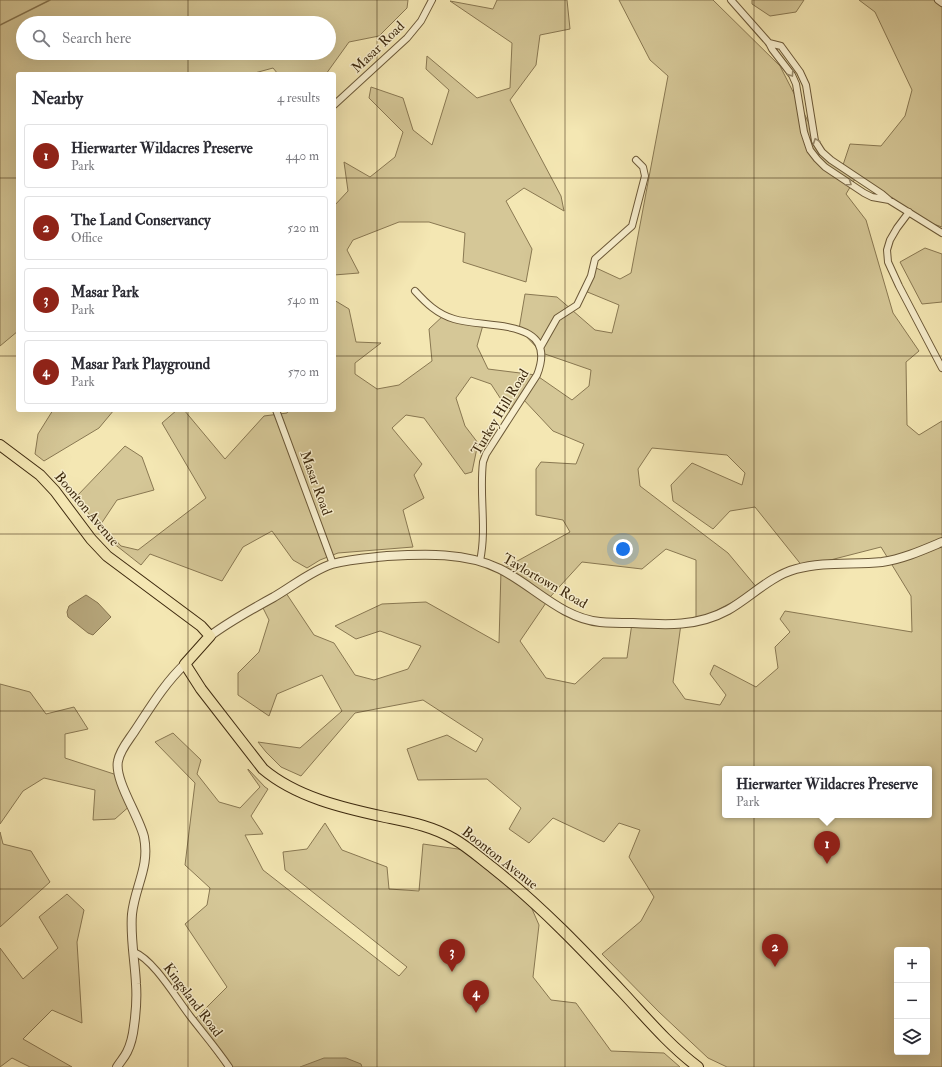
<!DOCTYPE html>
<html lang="en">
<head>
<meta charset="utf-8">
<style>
	:root { --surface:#fff; --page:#f7f7f7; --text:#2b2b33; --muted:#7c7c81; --line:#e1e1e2; --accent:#8f2418 }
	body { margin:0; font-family:"IM FELL Double Pica",serif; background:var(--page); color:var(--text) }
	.controls { position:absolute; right:12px; bottom:12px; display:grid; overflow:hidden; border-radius:4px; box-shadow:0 4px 16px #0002 }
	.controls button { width:36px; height:36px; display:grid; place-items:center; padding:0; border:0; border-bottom:1px solid var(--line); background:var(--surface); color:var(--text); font:20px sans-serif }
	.you { position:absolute; left:623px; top:549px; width:14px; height:14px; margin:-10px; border:3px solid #fff; border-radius:50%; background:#1a73e8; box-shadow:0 0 0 6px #1a73e833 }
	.badge { display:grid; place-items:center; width:26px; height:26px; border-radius:50%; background:var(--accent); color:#fff; font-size:13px; font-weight:700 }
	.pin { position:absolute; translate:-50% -33px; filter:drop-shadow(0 1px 2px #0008) }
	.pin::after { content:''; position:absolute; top:21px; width:14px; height:12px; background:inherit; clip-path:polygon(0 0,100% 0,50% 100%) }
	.popup { position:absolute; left:722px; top:766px; width:210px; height:52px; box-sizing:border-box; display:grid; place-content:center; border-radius:4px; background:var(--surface); filter:drop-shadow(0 1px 3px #0005); font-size:13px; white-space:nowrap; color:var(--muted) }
	.popup b { font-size:15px; color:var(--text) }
	.popup::after { content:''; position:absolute; left:50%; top:100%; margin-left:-8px; border:8px solid transparent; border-top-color:var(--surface) }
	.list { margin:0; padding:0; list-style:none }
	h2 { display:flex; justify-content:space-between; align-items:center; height:52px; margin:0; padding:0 16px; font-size:17px }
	h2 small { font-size:13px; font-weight:400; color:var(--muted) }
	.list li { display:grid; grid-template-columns:26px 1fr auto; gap:12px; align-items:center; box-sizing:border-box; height:64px; margin:0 8px 8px; padding:0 8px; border:1px solid var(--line); border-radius:4px }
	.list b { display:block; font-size:15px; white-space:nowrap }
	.list p { margin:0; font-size:13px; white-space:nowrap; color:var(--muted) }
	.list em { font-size:13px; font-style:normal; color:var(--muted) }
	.icon { flex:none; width:22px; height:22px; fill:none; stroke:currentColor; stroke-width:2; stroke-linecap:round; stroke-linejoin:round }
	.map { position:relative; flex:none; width:942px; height:1067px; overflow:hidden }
	.search { position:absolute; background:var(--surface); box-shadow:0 4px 16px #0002; left:16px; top:16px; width:320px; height:44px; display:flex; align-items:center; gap:10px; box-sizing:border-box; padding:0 14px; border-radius:22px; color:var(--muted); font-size:15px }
	.panel { position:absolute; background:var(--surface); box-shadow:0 4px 16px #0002; left:16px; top:72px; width:320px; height:340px; border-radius:4px }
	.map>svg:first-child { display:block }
</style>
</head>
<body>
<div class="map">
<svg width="942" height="1067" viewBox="0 0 942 1067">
	<rect width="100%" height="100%" fill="#f4e7b3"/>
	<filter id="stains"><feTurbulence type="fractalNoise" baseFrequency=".005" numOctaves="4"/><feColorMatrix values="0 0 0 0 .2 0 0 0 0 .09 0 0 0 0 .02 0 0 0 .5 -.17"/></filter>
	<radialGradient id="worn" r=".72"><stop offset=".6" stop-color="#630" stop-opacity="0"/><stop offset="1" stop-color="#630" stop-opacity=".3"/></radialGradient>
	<path fill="#d5c797" stroke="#897852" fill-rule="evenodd" d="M0,0H408L407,8L379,36L349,42L326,74H278L273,68L251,74H18V331L0,346ZM23,23H329V53H23Z
		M497,0H567L570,29L540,35L536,65L510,100L561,196L564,211L524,188L506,201L532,249L526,282L463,262L465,233L429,222H399L353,240L347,250L359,273L334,275V206L348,191L344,162L370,177L395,157L403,132L369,98L371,87L403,98L413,130L432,145L449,90L426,69L427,56L477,98L510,88L512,43L450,1L493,9Z
		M619,0H713L780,66L813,131L819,153L855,179L846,194L866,220L893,313L919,351L906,362L907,425L919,435L942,421V1067H727L708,1058L659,1012L602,954L641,921L654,897L629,857L640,830L619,823L604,842L553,818L529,843L509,829L521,808L487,779L418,780L407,749L447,735L476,752L483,739L423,700L355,713L301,776L281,767L266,752L258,742L300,748L342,711L322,675L277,694L269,716L238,695V673L259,652L269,620L261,604L284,590L314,635L334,643L355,675L374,680L408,669L421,646L380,631L356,639L335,626L382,604L426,602L499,643L501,570L570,532L563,520L536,515V469L541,462L576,464L584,444L553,431L522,398L513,410L506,407L491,384L471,377L456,398L465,426L478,443L472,472L465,474L424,418L406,415L392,428L422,464L414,475L424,498L403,510L413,547L338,553L320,560L307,568L293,560L272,531L243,547L222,581L150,554L141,565L108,539L76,497L125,446L142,457L154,490L117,500L101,524L121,546L138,550L206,498L162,423L177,410H184L225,459L264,416L287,413L289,410H334V300L349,309L356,342L381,343L355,363V374L377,389L399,385L432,361L429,329L444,315L483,325L477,346L488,369L536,375L572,400L589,386L591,370L542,353L519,329L525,294L557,297L595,330L612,333L619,305L585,291L594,267L620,279L631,273L668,76L650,60ZM652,448L727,455L745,473L742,485L692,463L671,485L673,501L713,529L730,511L755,507L803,567L881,547L911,596L912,632L785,611L780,619L790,632L775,647L778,668L756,687L714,665L710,674L726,695L720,705L685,699L673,682L681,624L632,623L627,658H603L575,684L546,678L520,641L550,597L582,562L642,569L666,549L696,560V621L758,589L728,553L640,486L638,469ZM725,769H929V815H725ZM897,950H927V1052H897Z
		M752,0H804L796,12L770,16L752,4Z
		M859,0H942V227L922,220L843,165L850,144L881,146L905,116L912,90L875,12Z
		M925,248L942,254V302L922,304L900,262Z
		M53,410H114L99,428L44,461L35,454L38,434Z
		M0,684L30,692L46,714L74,707L88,729L65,734V758L120,776L132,804L115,819L93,820L95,790L44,778L23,791L0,824Z
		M173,733L201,760L197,774L219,802L240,808L260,787L248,770V769L265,787L268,789L251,816L263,834L245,835L263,870L399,976L407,967L285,870L283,852L307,849L325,823L342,850L387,867L389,889L419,891L423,844L465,850L529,902L539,925L533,977L551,1000L576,1003L611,1051L664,1053L680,1067H225L192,1022L227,987L185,924L207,905L210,888L185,865L195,783L155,742Z
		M0,832L3,844L31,851L50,882L0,927Z
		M67,894L84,910L77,942L82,1023L52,1010L23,1039L72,1067H30L12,1058L0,1067V948L23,979L58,948L39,917Z"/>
	<path fill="#b6a67b" stroke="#86744f" d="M86,595L98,603L111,617L93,635L88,633L68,617L67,612L69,606Z
		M324,1058H346L361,1064L362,1067H300Z"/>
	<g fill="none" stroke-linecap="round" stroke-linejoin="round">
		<path stroke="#86744f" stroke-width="1.5" d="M0,25L50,0"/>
		<g stroke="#6b5837" stroke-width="8">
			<path id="minor" d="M731,0L769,43L772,49L792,75L796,84L804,132L810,150L817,159L825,167L864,193L872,197L889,200
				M938,0L942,3
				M769,43L781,46L800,72L806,85L815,141L822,152L831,160L882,194L889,200L942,233
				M334,105L407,38L421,21L432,0
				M909,212L897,228L890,240L887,250L888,262L899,286L942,368
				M415,291C426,303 437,314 454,319C486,329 560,317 537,375L486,454L483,462C479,495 487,528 480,561
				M540,348L557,318L577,305L591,276L595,259L632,226L645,176L643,167L636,160
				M276,410L333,564
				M134,952C154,960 176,998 190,1016C203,1033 217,1049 229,1067"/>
		</g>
		<g stroke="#6b5837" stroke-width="10">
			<path id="tertiary" d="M210,636C230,621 252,609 274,597C293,586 311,571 332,564C350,559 369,558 387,556C424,554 466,552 500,569C534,586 561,618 600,622C611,623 621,623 632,623C666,625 697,627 728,610C751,597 770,576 796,569C824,561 853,565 882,562C903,559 923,550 942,542
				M117,1067C120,1062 124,1058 127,1052C131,1044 133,1035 134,1026C136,1012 137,998 136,984C135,961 130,937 132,914C135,886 150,867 144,837C139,816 114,780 118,761C120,750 128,741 134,732C150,708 164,684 185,664"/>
		</g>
		<g stroke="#3d290e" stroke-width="12">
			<path id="primary" d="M0,445L40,475L55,491L91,539L107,556L201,626L210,636L185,664L201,689L263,769C296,797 343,808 385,817C409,822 432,826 454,839C468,847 480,858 493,868C541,906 583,950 625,995C648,1020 671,1047 698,1067"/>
		</g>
		<use href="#minor" stroke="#f8efce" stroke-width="6"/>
		<use href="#tertiary" stroke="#f8efce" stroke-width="8"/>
		<use href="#primary" stroke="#f4e7b3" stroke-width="10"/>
	</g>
	<defs><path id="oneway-chevron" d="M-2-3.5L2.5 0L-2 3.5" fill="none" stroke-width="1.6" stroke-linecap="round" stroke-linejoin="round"/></defs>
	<g stroke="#9a8c6e">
		<use href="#oneway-chevron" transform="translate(791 74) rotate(57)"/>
		<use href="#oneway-chevron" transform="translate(816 141) rotate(-110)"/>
		<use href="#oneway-chevron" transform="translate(849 183) rotate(35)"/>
	</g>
	<path fill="none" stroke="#3d290e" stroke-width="1" stroke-opacity="0.55" d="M188,0V23M377,0V1067M565,0V1067M754,0V1067M188,53V74M0,178H18M334,178H942M0,356H18M334,356H942M188,410V1067M0,534H942M0,711H942M0,889H942"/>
	<g text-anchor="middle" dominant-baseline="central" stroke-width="3" stroke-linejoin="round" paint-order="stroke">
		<g font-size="14" fill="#3d290e" stroke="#f8efce">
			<text transform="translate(378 47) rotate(-44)">Masar Road</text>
			<text transform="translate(500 412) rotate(-59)">Turkey Hill Road</text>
			<text transform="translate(316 483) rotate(70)">Masar Road</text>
			<text transform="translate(87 509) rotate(50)">Boonton Avenue</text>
			<text transform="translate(545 581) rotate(30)">Taylortown Road</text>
			<text transform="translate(500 858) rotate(38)">Boonton Avenue</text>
			<text transform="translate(193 1000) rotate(53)">Kingsland Road</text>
		</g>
	</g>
	<rect width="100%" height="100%" filter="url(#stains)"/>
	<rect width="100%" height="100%" fill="url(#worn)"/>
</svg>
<div class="controls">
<button>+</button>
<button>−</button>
<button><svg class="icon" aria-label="layers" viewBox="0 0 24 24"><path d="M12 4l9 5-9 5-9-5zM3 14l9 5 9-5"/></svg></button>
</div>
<div class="you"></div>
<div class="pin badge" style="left:827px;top:864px">1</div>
<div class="popup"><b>Hierwarter Wildacres Preserve</b>Park</div>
<div class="pin badge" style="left:775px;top:967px">2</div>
<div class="pin badge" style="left:452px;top:972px">3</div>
<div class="pin badge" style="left:476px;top:1013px">4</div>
<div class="search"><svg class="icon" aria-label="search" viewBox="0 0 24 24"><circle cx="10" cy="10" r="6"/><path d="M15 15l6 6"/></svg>Search here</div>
<section class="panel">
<h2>Nearby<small>4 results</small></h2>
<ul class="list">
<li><span class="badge">1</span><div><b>Hierwarter Wildacres Preserve</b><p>Park</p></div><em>440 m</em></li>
<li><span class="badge">2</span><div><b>The Land Conservancy</b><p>Office</p></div><em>520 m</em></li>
<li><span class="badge">3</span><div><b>Masar Park</b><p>Park</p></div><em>540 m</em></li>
<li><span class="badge">4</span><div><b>Masar Park Playground</b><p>Park</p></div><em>570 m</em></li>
</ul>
</section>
</div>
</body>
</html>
